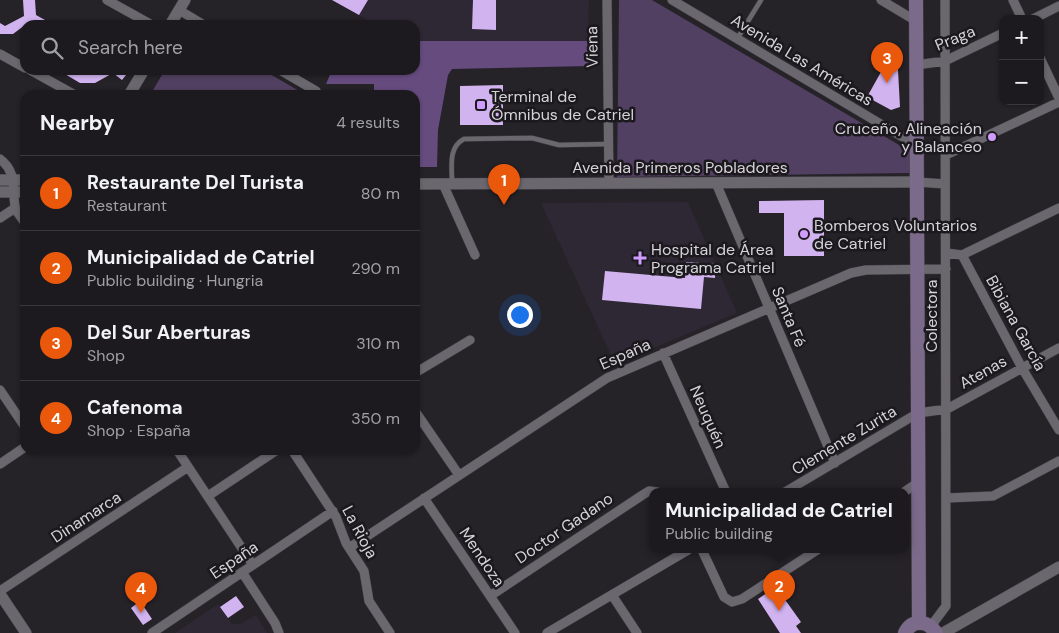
<!DOCTYPE html>
<html lang="en">
<head>
<meta charset="utf-8">
<style>
	:root { --surface:#1c1a1e; --page:#29272b; --text:#f1f3f6; --muted:#a0a1a4; --line:#3a383c; --accent:#ea580c }
	body { margin:0; font-family:"DM Sans",sans-serif; background:var(--page); color:var(--text) }
	.controls { position:absolute; right:15px; top:15px; display:grid; overflow:hidden; border-radius:10px; box-shadow:0 1px 4px #0004 }
	.controls button { width:45px; height:45px; display:grid; place-items:center; padding:0; border:0; border-bottom:1px solid var(--line); background:var(--surface); color:var(--text); font:25px sans-serif }
	.you { position:absolute; left:519px; top:314px; width:18px; height:18px; margin:-12px; border:4px solid #fff; border-radius:50%; background:#1a73e8; box-shadow:0 0 0 8px #1a73e833 }
	.badge { display:grid; place-items:center; width:32px; height:32px; border-radius:50%; background:var(--accent); color:#fff; font-size:16px; font-weight:700 }
	.pin { position:absolute; translate:-50% -41px; filter:drop-shadow(0 1px 2px #0008) }
	.pin::after { content:''; position:absolute; top:26px; width:18px; height:15px; background:inherit; clip-path:polygon(0 0,100% 0,50% 100%) }
	.popup { position:absolute; left:649px; top:488px; width:260px; height:65px; box-sizing:border-box; display:grid; place-content:center; border-radius:10px; background:var(--surface); filter:drop-shadow(0 1px 4px #0005); font-size:16px; white-space:nowrap; color:var(--muted) }
	.popup b { font-size:19px; color:var(--text) }
	.popup::after { content:''; position:absolute; left:50%; top:100%; margin-left:-10px; border:10px solid transparent; border-top-color:var(--surface) }
	.list { margin:0; padding:0; list-style:none }
	h2 { display:flex; justify-content:space-between; align-items:center; height:65px; margin:0; padding:0 20px; font-size:21px }
	h2 small { font-size:16px; font-weight:400; color:var(--muted) }
	.list li { display:grid; grid-template-columns:32px 1fr auto; gap:15px; align-items:center; box-sizing:border-box; height:75px; padding:0 20px; border-top:1px solid var(--line) }
	.list b { display:block; font-size:19px; white-space:nowrap }
	.list p { margin:0; font-size:16px; white-space:nowrap; color:var(--muted) }
	.list em { font-size:16px; font-style:normal; color:var(--muted) }
	.icon { flex:none; width:28px; height:28px; fill:none; stroke:currentColor; stroke-width:2; stroke-linecap:round; stroke-linejoin:round }
	.map { position:relative; flex:none; width:1059px; height:633px; overflow:hidden }
	.search { position:absolute; background:var(--surface); box-shadow:0 1px 4px #0004; left:20px; top:20px; width:400px; height:55px; display:flex; align-items:center; gap:12px; box-sizing:border-box; padding:0 18px; border-radius:15px; color:var(--muted); font-size:19px }
	.panel { position:absolute; background:var(--surface); box-shadow:0 1px 4px #0004; left:20px; top:90px; width:400px; height:365px; border-radius:15px }
	.map>svg:first-child { display:block }
</style>
</head>
<body>
<div class="map">
<svg width="1059" height="633" viewBox="0 0 1059 633">
	<rect width="100%" height="100%" fill="#252228"/>
	<path fill="#2e2834" d="M332,0H589L588,41H415V25H376Z
		M688,202L737,313L615,364L541,203Z
		M218,604L232,624H240L256,615L267,633H175Z"/>
	<path fill="#524062" d="M619,0H652L911,152L910,173L617,177Z
		M165,70H263L306,95H150Z"/>
	<path fill="#664b7f" d="M415,41H588L589,66L452,69L448,75L438,130L437,167H415V95H374V84H326L332,70H415Z"/>
	<path fill="#d1b3ef" d="M23,0H35L36,15L54,25H25L13,34H0V23L5,26L24,16Z
		M332,0H368L359,15Z
		M473,0H496V30L472,29Z
		M886,63L898,70L900,107L891,110L867,97Z
		M58,70H81L85,72L90,70H130L122,80L113,73L95,83H80Z
		M503,85V125H460V86Z
		M824,200V256H784V213H759V201Z
		M686,262L716,264L715,278L704,277L701,309L602,300L605,271L685,278Z
		M776,587L801,622L796,626L801,633H780L758,599Z
		M236,596L244,607L228,618L220,607Z
		M140,601L152,619L143,625L131,608Z"/>
	<g fill="none" stroke-linecap="round" stroke-linejoin="round">
		<g stroke="#423f44" stroke-width="5.5">
			<path id="service" d="M737,39L761,0
				M452,182C452,167 448,147 464,139L532,138L559,145L609,144"/>
		</g>
		<g stroke="#423f44" stroke-width="10">
			<path id="minor" d="M107,0L152,25
				M607,0L609,183
				M672,0L916,145
				M881,0L916,21
				M1013,0L1022,19
				M179,10L204,25
				M1033,19L1059,6
				M0,54L25,68
				M1040,58L1059,98
				M916,65L945,61L1003,33
				M30,70L75,95
				M280,70L316,91L318,95
				M946,155L1059,102
				M0,159C17,172 12,187 15,206C16,212 22,218 25,223
				M917,182L945,184
				M716,183L835,463
				M443,184L475,255
				M0,218L15,208
				M946,253L962,255L1059,208
				M962,255L1022,368L1059,430
				M663,353L726,492
				M415,373L470,340
				M0,390L25,427
				M415,411L459,475
				M177,450L253,565
				M292,450L336,517L346,543L364,571L369,601L390,633
				M0,464L25,447
				M785,492L918,413L947,409L1059,348
				M904,492L919,482
				M208,496L277,450
				M424,498L515,633
				M947,498L993,496L1059,461
				M349,548L607,378L851,273L866,270L946,269
				M702,550L724,597L732,602L742,599L817,550
				M242,572L275,623L279,633
				M0,591L188,467
				M612,595L637,633
				M490,596L641,496L649,491L657,492
				M931,626L946,606L945,0
				M152,633L333,511
				M547,633L688,550"/>
		</g>
		<g stroke="#423f44" stroke-width="12">
			<path id="tertiary" d="M170,25L185,0
				M129,95L144,70
				M0,180H25
				M415,184L917,182
				M0,192H25
				M0,594L26,633
				M943,633L1059,567"/>
		</g>
		<g stroke="#423f44" stroke-width="15">
			<path id="secondary" d="M916,0L919,623
				M905,633C912,619 928,620 936,633"/>
		</g>
		<use href="#service" stroke="#6b676f" stroke-width="4.5"/>
		<use href="#minor" stroke="#6b676f" stroke-width="9"/>
		<use href="#tertiary" stroke="#6b676f" stroke-width="11"/>
		<use href="#secondary" stroke="#7b6a8a" stroke-width="14"/>
	</g>
	<g fill="#d09dfe" stroke="#1b181e" stroke-width="2">
		<rect x="476" y="100" width="10" height="10" rx="2.5"/>
		<circle cx="992" cy="137" r="5"/>
		<circle cx="804" cy="234" r="5"/>
		<path d="M637.5 250.5h5v5h5v5h-5v5h-5v-5h-5v-5h5z"/>
	</g>
	<g text-anchor="middle" dominant-baseline="central" stroke-width="5" stroke-linejoin="round" paint-order="stroke">
		<g font-size="16" fill="#d5d3d7" stroke="#1b181e">
			<text transform="translate(955 38) rotate(-22)">Praga</text>
			<text transform="translate(592 47) rotate(-91)">Viena</text>
			<text transform="translate(802 60) rotate(31)">Avenida Las Américas</text>
			<text x="680" y="167">Avenida Primeros Pobladores</text>
			<text transform="translate(931 316) rotate(-90)">Colectora</text>
			<text transform="translate(789 317) rotate(67)">Santa Fé</text>
			<text transform="translate(1016 323) rotate(61)">Bibiana García</text>
			<text transform="translate(625 354) rotate(-24)">España</text>
			<text transform="translate(983 372) rotate(-29)">Atenas</text>
			<text transform="translate(708 417) rotate(66)">Neuquén</text>
			<text transform="translate(844 440) rotate(-31)">Clemente Zurita</text>
			<text transform="translate(86 517) rotate(-33)">Dinamarca</text>
			<text transform="translate(564 528) rotate(-34)">Doctor Gadano</text>
			<text transform="translate(360 532) rotate(62)">La Rioja</text>
			<text transform="translate(482 557) rotate(56)">Mendoza</text>
			<text transform="translate(234 560) rotate(-34)">España</text>
		</g>
		<g font-size="16" fill="#d5d3d7" stroke="#1b181e" text-anchor="start">
			<text x="491" y="96">Terminal de<tspan x="491" dy="18">Ómnibus de Catriel</tspan></text>
			<text x="982" y="128" text-anchor="end">Cruceño, Alineación<tspan x="982" dy="18">y Balanceo</tspan></text>
			<text x="814" y="225">Bomberos Voluntarios<tspan x="814" dy="18">de Catriel</tspan></text>
			<text x="651" y="249">Hospital de Área<tspan x="651" dy="18">Programa Catriel</tspan></text>
		</g>
	</g>
</svg>
<div class="controls">
<button>+</button>
<button>−</button>
</div>
<div class="you"></div>
<div class="pin badge" style="left:504px;top:205px">1</div>
<div class="pin badge" style="left:779px;top:611px">2</div>
<div class="popup"><b>Municipalidad de Catriel</b>Public building</div>
<div class="pin badge" style="left:887px;top:83px">3</div>
<div class="pin badge" style="left:141px;top:613px">4</div>
<div class="search"><svg class="icon" aria-label="search" viewBox="0 0 24 24"><circle cx="10" cy="10" r="6"/><path d="M15 15l6 6"/></svg>Search here</div>
<section class="panel">
<h2>Nearby<small>4 results</small></h2>
<ul class="list">
<li><span class="badge">1</span><div><b>Restaurante Del Turista</b><p>Restaurant</p></div><em>80 m</em></li>
<li><span class="badge">2</span><div><b>Municipalidad de Catriel</b><p>Public building · Hungria</p></div><em>290 m</em></li>
<li><span class="badge">3</span><div><b>Del Sur Aberturas</b><p>Shop</p></div><em>310 m</em></li>
<li><span class="badge">4</span><div><b>Cafenoma</b><p>Shop · España</p></div><em>350 m</em></li>
</ul>
</section>
</div>
</body>
</html>
